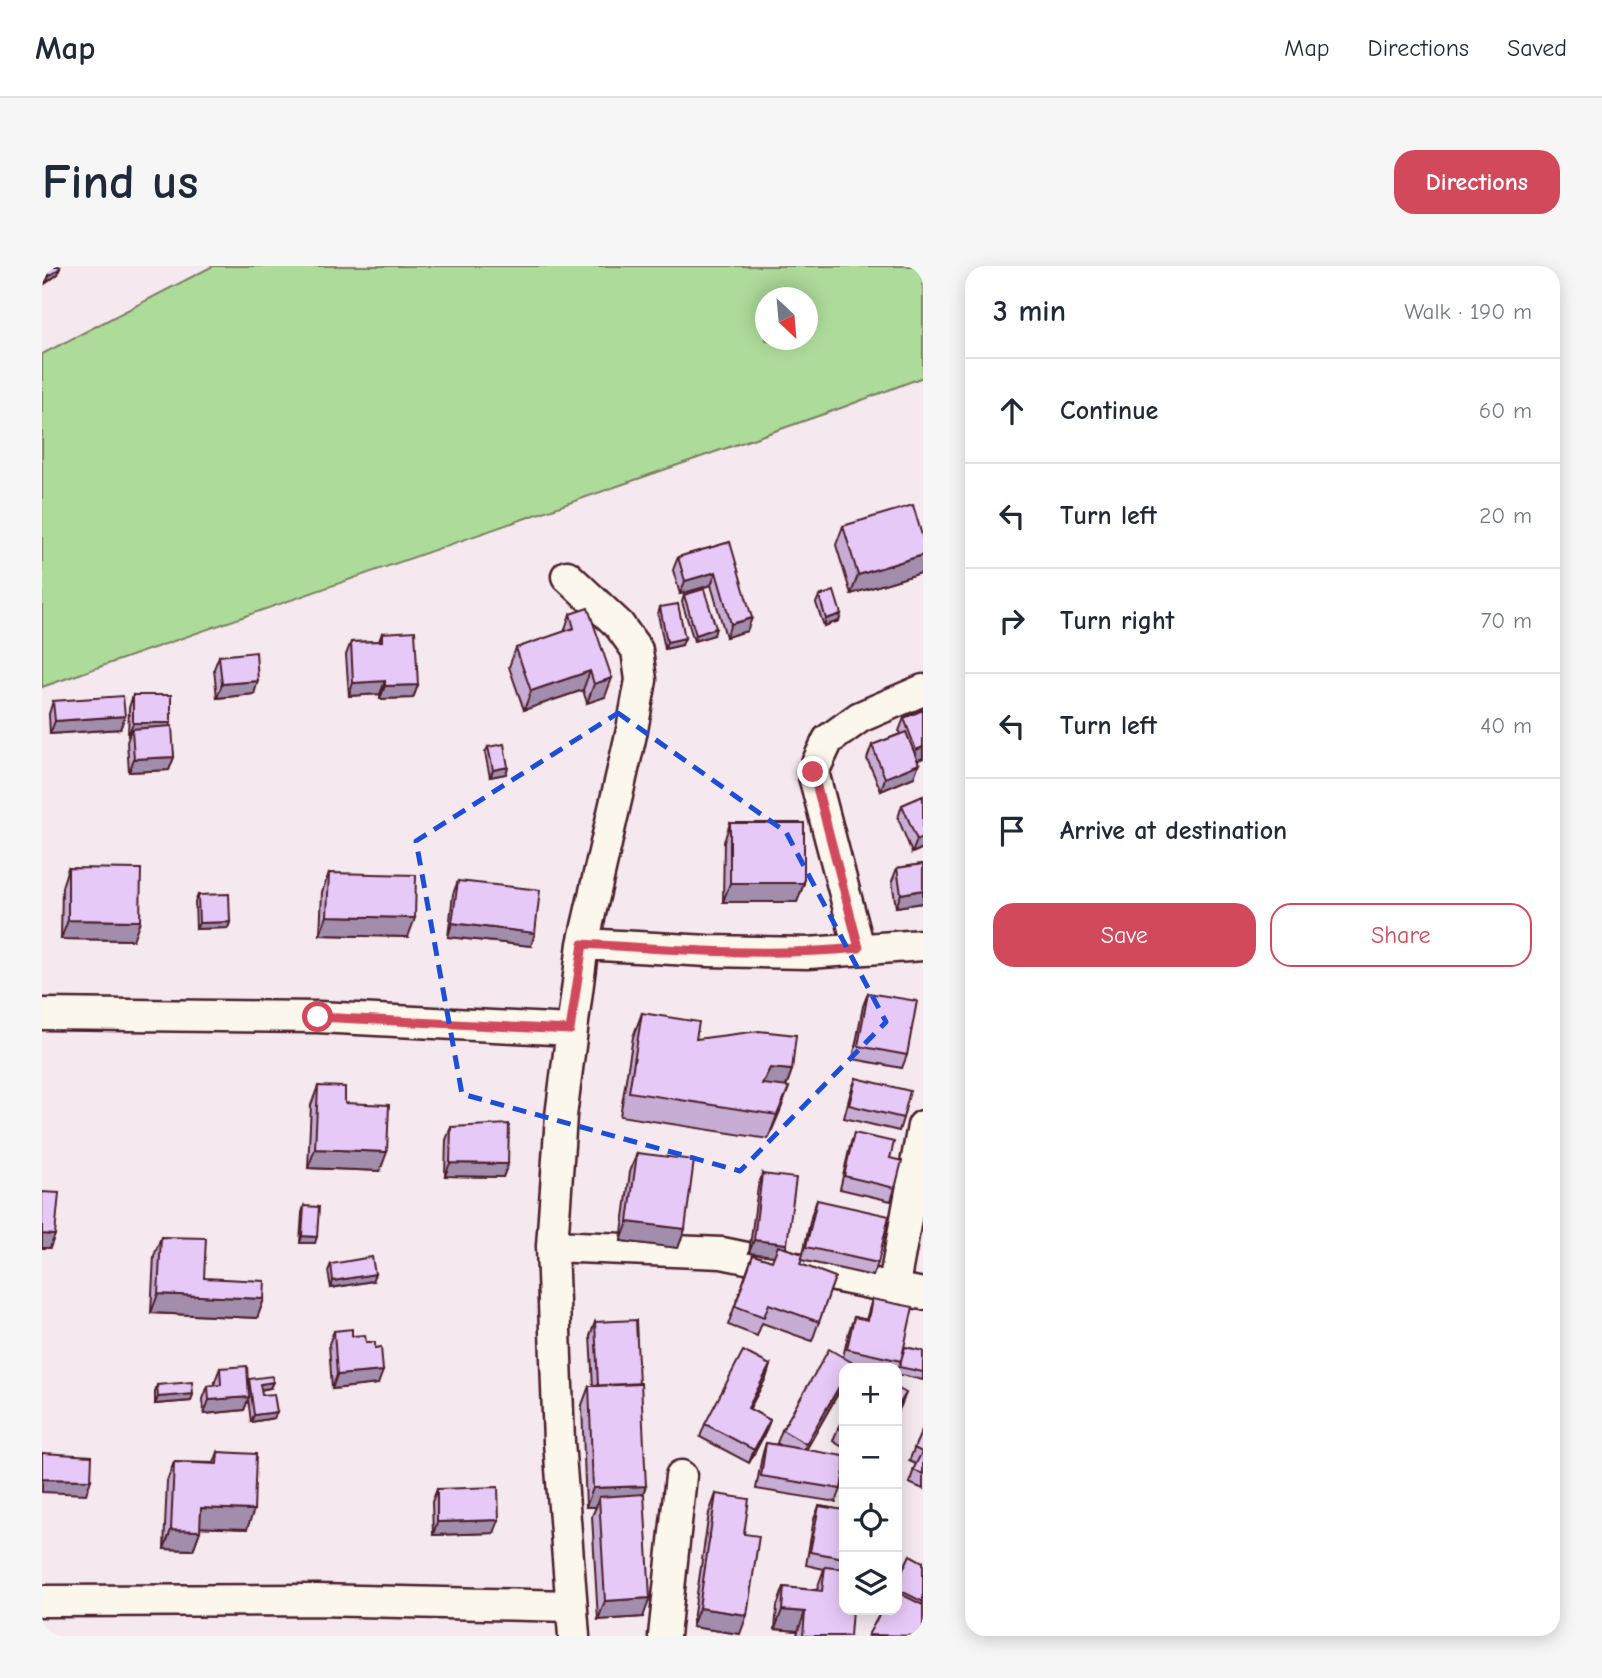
<!DOCTYPE html>
<html lang="en">
<head>
<meta charset="utf-8">
<style>
	:root { --surface:#fff; --page:#f6f6f7; --text:#1f2937; --muted:#747a83; --line:#e0e1e3; --accent:#d1495b }
	body { margin:0; font-family:"Comic Neue",sans-serif; background:var(--page); color:var(--text) }
	.controls { position:absolute; right:21px; bottom:21px; display:grid; overflow:hidden; border-radius:14px; box-shadow:0 4px 18px #0003 }
	.controls button { width:63px; height:63px; display:grid; place-items:center; padding:0; border:0; border-bottom:2px solid var(--line); background:var(--surface); color:var(--text); font:35px sans-serif }
	.compass { position:absolute; left:713px; top:21px; width:63px; height:63px; border-radius:50%; background:var(--surface); box-shadow:0 4px 18px #0003; rotate:154deg }
	.stop { position:absolute; width:21px; height:21px; margin:-16px; border:5px solid #d1495b; border-radius:50%; background:#fff }
	.stop.end { background:#d1495b; border-color:#fff; box-shadow:0 2px 7px #0008 }
	.list { margin:0; padding:0; list-style:none }
	h2 { display:flex; justify-content:space-between; align-items:center; height:91px; margin:0; padding:0 28px; font-size:30px }
	h2 small { font-size:23px; font-weight:400; color:var(--muted) }
	.list li { display:grid; grid-template-columns:46px 1fr auto; gap:21px; align-items:center; box-sizing:border-box; height:105px; padding:0 28px; border-top:2px solid var(--line) }
	.list b { display:block; font-size:26px; white-space:nowrap }
	.list em { font-size:23px; font-style:normal; color:var(--muted) }
	.actions { display:flex; gap:14px; padding:21px 28px }
	.actions a { flex:1; padding:16px 0; border:2px solid var(--accent); border-radius:21px; text-align:center; font-size:24px; color:var(--accent) }
	.actions .main { background:var(--accent); color:#fff }
	.icon { flex:none; width:38px; height:38px; fill:none; stroke:currentColor; stroke-width:2; stroke-linecap:round; stroke-linejoin:round }
	.map { position:relative; flex:none; width:881px; height:1370px; overflow:hidden; border-radius:21px }
	header { display:flex; align-items:center; gap:42px; box-sizing:border-box; height:98px; padding:0 35px; background:var(--surface); border-bottom:2px solid var(--line) }
	header strong { font-size:33px }
	nav { display:flex; gap:38px; margin-inline-start:auto; font-size:24px }
	.intro { display:flex; align-items:center; justify-content:space-between; box-sizing:border-box; height:168px; padding:0 42px }
	h1 { margin:0; font-size:49px }
	.button { padding:18px 32px; border-radius:21px; background:var(--accent); color:#fff; font-size:24px; font-weight:700 }
	main { display:flex; gap:42px; padding:0 42px }
	aside { flex:1; background:var(--surface); border-radius:21px; box-shadow:0 4px 18px #0003 }
	.map>svg:first-child { display:block }
</style>
</head>
<body>
<header>
<strong>Map</strong>
<nav><a>Map</a><a>Directions</a><a>Saved</a></nav>
</header>
<div class="intro"><h1>Find us</h1><a class="button">Directions</a></div>
<main>
<div class="map">
<svg width="881" height="1370" viewBox="0 0 881 1370">
	<rect width="100%" height="100%" fill="#f5e9ef"/>
	<filter id="ink" filterUnits="userSpaceOnUse"><feTurbulence type="fractalNoise" baseFrequency=".0143" numOctaves="2"/><feDisplacementMap in="SourceGraphic" scale="14" xChannelSelector="R" yChannelSelector="G"/><feConvolveMatrix kernelMatrix="1 2 1 2 8 2 1 2 1" color-interpolation-filters="sRGB"/></filter>
	<g filter="url(#ink)">
		<path fill="#addb9a" stroke="#7c7d62" stroke-width="2" fill-rule="evenodd" d="M171,0H881V111L799,142L0,421V88ZM724,32H766V74H724Z"/>
		<g fill="none" stroke-linecap="round" stroke-linejoin="round">
			<g stroke="#4a1f2b" stroke-width="35">
				<path id="minor" d="M525,310L577,359L595,384L599,414L590,464L541,678L519,850L510,980L517,1176L532,1370
					M541,678L666,685L766,687L881,679
					M817,682L771,506L786,474L818,451L881,424
					M0,748L276,751L529,764
					M510,980L680,987L881,1028
					M851,1024L881,860
					M0,1335L274,1334L529,1340
					M622,1370L639,1210"/>
			</g>
			<use href="#minor" stroke="#fbf7ec" stroke-width="30"/>
		</g>
		<path fill="#c7add4" stroke="#4a1f2b" stroke-width="2" d="M0,0L16,8L4,17L0,12Z
			M801,260L881,273V301L879,307L809,328L794,279Z
			M688,276L705,365L684,371L669,319L638,328L631,304L636,291Z
			M642,329L672,369L652,375L640,336Z
			M777,330L799,348L797,355L782,360L774,337Z
			M618,341L640,379L623,383L616,348Z
			M528,348L563,431L545,437L541,424L482,444L467,401L474,382L522,366Z
			M340,367L376,419L371,432L338,433V428L307,430L304,389L309,376L337,375Z
			M177,390L212,428L175,432L172,403Z
			M91,429L128,461L132,491L127,504L87,506L85,476L87,470H86L87,442Z
			M11,435L83,450L78,463L8,468L7,448Z
			M881,444V492L875,494L872,511L839,525L825,493L830,479L858,468L857,465L862,452Z
			M446,481L466,501L464,508L448,511L443,487Z
			M881,530V582L870,587L856,552L860,539Z
			M688,557L762,617L755,636H681L682,576Z
			M881,598V637L854,641L850,615L855,602Z
			M26,602L91,674L19,673L20,621Z
			M287,607L366,671L278,669L280,626Z
			M416,615L489,680L406,671L411,628Z
			M156,629L188,656L186,662L154,663L153,636Z
			M826,727L865,789L860,802L811,793L821,740Z
			M600,747L654,773L750,804L744,821H747L738,845L726,873L578,850L591,771Z
			M814,812L861,852L857,865L802,852L809,825Z
			M276,820L303,837L338,905L266,902L269,839Z
			M409,861L466,898L461,911L403,910L404,874Z
			M812,867L848,892L853,922L849,935L798,923L808,880Z
			M595,887L643,963L636,982L579,975L588,906Z
			M720,908L743,982L761,988L770,947L775,934L836,997L831,1010L759,994L758,998L793,1011L770,1075L720,1057L715,1070L686,1059L711,989L730,995L732,990L707,987L716,921Z
			M262,940L273,977H258L260,947Z
			M119,971L162,1012L222,1033L215,1052L109,1047L112,990Z
			M289,998L330,1015L289,1022L286,1005Z
			M830,1033L863,1081L881,1085V1114L855,1108V1102H829L811,1098L809,1102H802V1117L764,1184L799,1223L794,1236L714,1223L720,1190L724,1177L740,1180L735,1177L740,1164L801,1091L807,1065L812,1051L824,1054Z
			M553,1056L601,1228V1351L556,1354L550,1250L554,1241H544L540,1139L547,1120H551L548,1070Z
			M292,1065L310,1070L324,1076L336,1118L290,1123L287,1078Z
			M728,1099L724,1112L707,1143L728,1154L723,1167L707,1197L658,1171L663,1158Z
			M178,1102L206,1116L207,1113L228,1122L219,1124L220,1129L232,1152L209,1156L206,1132L202,1144L162,1148L161,1133L166,1120L173,1119V1115Z
			M115,1119L151,1128L149,1135L113,1138V1126Z
			M802,1151V1182L791,1175L796,1162Z
			M881,1162V1223L867,1217L874,1198L867,1195Z
			M176,1186L205,1263L158,1261V1265L151,1284L122,1283L125,1215L132,1196L172,1197Z
			M395,1223L452,1267L391,1269L390,1236Z
			M674,1228L702,1268L698,1368L650,1361L667,1247Z
			M777,1240L802,1244V1344L808,1370H755L756,1365L733,1363L735,1340L742,1321L775,1324L776,1320L782,1303L764,1299L772,1253Z
			M881,1296V1370H826L840,1344H855V1316Z"/>
		<path fill="#a28dad" stroke="#4a1f2b" stroke-width="2" d="M18,2L16,8L4,17L7,10Z
			M881,289V301L879,307L809,328L816,309Z
			M674,306L669,319L638,328L643,315Z
			M799,348L797,355L782,360L784,353Z
			M710,352L705,365L684,371L689,358Z
			M674,362L672,369L652,375L654,369Z
			M643,372L640,379L623,383L625,376Z
			M548,405L541,424L482,444L489,425Z
			M570,412L563,431L545,437L552,418Z
			M216,415L212,428L175,432L180,418Z
			M343,415L338,428L307,430L311,417Z
			M376,419L371,432L338,433L343,420Z
			M83,450L78,463L8,468L13,455Z
			M91,457H129L124,470L90,463L86,470Z
			M881,481V492L870,497L874,484Z
			M132,491L127,504L87,506L92,493Z
			M877,498L872,511L839,525L843,512Z
			M466,501L464,508L448,511L451,504Z
			M881,571V582L870,587L875,574Z
			M688,617H762L755,636H681Z
			M881,624V637L854,641L859,628Z
			M285,650L373,652L366,671L278,669Z
			M26,654L98,655L91,674L19,673Z
			M188,656L186,662L154,663L157,657Z
			M410,657L493,667L489,680L406,671Z
			M728,802L750,804L741,828L720,818Z
			M747,821L738,845L726,873L735,849Z
			M273,883L345,886L338,905L266,902Z
			M408,897L466,898L461,911L403,910Z
			M586,956L643,963L636,982L579,975Z
			M0,968L13,969L8,982H0Z
			M260,970L275,971L273,977H258Z
			M712,974L745,978L740,991L707,987Z
			M333,1008L330,1015L289,1022L291,1015Z
			M116,1028L222,1033L215,1052L109,1047Z
			M728,1099L724,1112L701,1155L706,1142Z
			M341,1105L336,1118L290,1123L295,1109Z
			M802,1112V1117L760,1191L764,1178Z
			M231,1116L228,1122L216,1124L218,1118Z
			M864,1127L859,1140L855,1147V1142Z
			M151,1128L149,1135L113,1138L116,1131Z
			M207,1131L202,1144L162,1148L167,1134Z
			M235,1146L232,1152L209,1156L212,1149Z
			M728,1154L723,1167L707,1197L712,1184Z
			M0,1213L49,1214L44,1228L0,1226Z
			M604,1220L597,1239L557,1231L554,1241H544L551,1222Z
			M159,1242L212,1244L205,1263L152,1261Z
			M457,1254L452,1267L391,1269L395,1256Z
			M129,1264L158,1265L151,1284L122,1283Z
			M608,1332L601,1351L556,1354L563,1335Z
			M657,1342L705,1349L698,1368L650,1361Z
			M740,1344L763,1346L756,1365L733,1363Z"/>
		<path fill="#e7c9f7" stroke="#4a1f2b" stroke-width="2" d="M0,0H17L18,2L7,10Z
			M871,239L881,273V289L816,309L801,260Z
			M688,276L710,352L689,358L674,306L643,315L636,291Z
			M662,323L674,362L654,369L642,329Z
			M792,325L799,348L784,353L777,330Z
			M636,338L643,372L625,376L618,341Z
			M546,342L570,412L552,418L548,405L489,425L474,382L532,362L528,348Z
			M373,365L376,419L343,420V415L311,417L309,376L340,375V367Z
			M214,386L216,415L180,418L177,390Z
			M91,429H129V457H91Z
			M81,430L83,450L13,455L11,435Z
			M881,444V481L874,484L862,452Z
			M130,460L132,491L92,493L90,463Z
			M864,466L877,498L843,512L830,479Z
			M462,478L466,501L451,504L446,481Z
			M881,530V571L875,574L860,539Z
			M688,557H762V617H688Z
			M881,598V624L859,628L855,602Z
			M26,602L99,603L98,655L26,654Z
			M287,607L374,609L373,652L285,650Z
			M416,615L498,624L493,667L410,657Z
			M187,628L188,656L157,657L156,629Z
			M826,727L875,735L865,789L816,780Z
			M600,747L657,756L654,773L717,765L754,769L750,804L728,802L720,818L747,821L735,849L587,826Z
			M814,812L868,825L861,852L807,839Z
			M276,820L303,821V837L347,839L345,886L273,883Z
			M467,858L466,898L408,897L409,861Z
			M812,867L852,876L848,892L860,895L853,922L802,910Z
			M595,887L652,894L643,963L586,956Z
			M720,908L754,912L745,978L712,974Z
			M0,926L17,927L13,969L0,968Z
			M775,934L847,950L836,997L764,981Z
			M262,940L277,941L275,971L260,970Z
			M119,971L164,972L162,1012L223,1015L222,1033L116,1028Z
			M736,980L761,988L758,998L793,1011L777,1056L727,1038L722,1051L693,1040L711,989L730,995Z
			M330,991L333,1008L291,1015L289,998Z
			M830,1033L871,1041L859,1095L805,1083L812,1051L826,1054Z
			M594,1054L597,1118L556,1120L553,1056Z
			M310,1063V1070L323,1069L324,1076H333V1082L339,1081L341,1105L295,1109L292,1065Z
			M863,1081L881,1085V1106L857,1101Z
			M787,1083L811,1097L808,1102H802V1112L764,1178L740,1164Z
			M701,1085L728,1099L706,1142L728,1154L712,1184L663,1158Z
			M205,1100L207,1131L167,1134L166,1120L179,1119L178,1102Z
			M230,1110L231,1116L218,1118L220,1129L232,1128L235,1146L212,1149L207,1113Z
			M150,1116L151,1128L116,1131L115,1119Z
			M599,1117L604,1220L551,1222L547,1120Z
			M855,1122L864,1127L855,1142Z
			M802,1151V1166L796,1162Z
			M881,1162V1208L871,1204L880,1186L872,1182Z
			M724,1177L802,1190V1205L799,1223L719,1210Z
			M176,1186L214,1188L212,1244L159,1242L158,1265L129,1264L132,1196L175,1198Z
			M0,1187L50,1190L49,1214L0,1213Z
			M456,1221L457,1254L395,1256V1223Z
			M602,1228L608,1332L563,1335L557,1231Z
			M674,1228L707,1233L702,1268L717,1270L705,1349L657,1342Z
			M777,1240L802,1244V1292L768,1286Z
			M868,1289L881,1296V1336L855,1323V1316Z
			M783,1301L802,1303V1344H810L808,1370H761L763,1346L740,1344L742,1321L780,1325Z
			M855,1326L881,1339V1370L826,1369L840,1344H855Z"/>
	</g>
	<g fill="none" stroke-linecap="round" stroke-linejoin="round" filter="url(#ink)">
		<path stroke="#d1495b" stroke-width="9" d="M276,751L528,764L541,678C633,684 725,691 817,682L771,506"/>
	</g>
	<path fill="none" stroke="#1d4ed8" stroke-width="5" stroke-dasharray="14 9" stroke-linejoin="round" d="M576,447L744,566L844,756L698,905L420,828L374,575Z"/>
</svg>
<div class="controls">
<button>+</button>
<button>−</button>
<button><svg class="icon" aria-label="locate" viewBox="0 0 24 24"><circle cx="12" cy="12" r="6"/><path d="M12 2v4M12 18v4M2 12h4M18 12h4"/></svg></button>
<button><svg class="icon" aria-label="layers" viewBox="0 0 24 24"><path d="M12 4l9 5-9 5-9-5zM3 14l9 5 9-5"/></svg></button>
</div>
<svg class="compass" viewBox="-18 -18 36 36"><path d="M0-13l5 13h-10z" fill="#e53935"/><path d="M0 13l5-13h-10z" fill="#747a83"/></svg>
<div class="stop" style="left:276px;top:751px"></div>
<div class="stop end" style="left:771px;top:506px"></div>
</div>
<aside>
<h2>3 min<small>Walk · 190 m</small></h2>
<ul class="list">
<li><svg class="icon" aria-label="ahead" viewBox="0 0 24 24"><path d="M12 20V5M6 11l6-6 6 6"/></svg><div><b>Continue</b></div><em>60 m</em></li>
<li><svg class="icon" aria-label="left" viewBox="0 0 24 24"><path d="M17 20v-9H6M10 6l-5 5 5 5"/></svg><div><b>Turn left</b></div><em>20 m</em></li>
<li><svg class="icon" aria-label="right" viewBox="0 0 24 24"><path d="M7 20v-9h11M14 6l5 5-5 5"/></svg><div><b>Turn right</b></div><em>70 m</em></li>
<li><svg class="icon" aria-label="left" viewBox="0 0 24 24"><path d="M17 20v-9H6M10 6l-5 5 5 5"/></svg><div><b>Turn left</b></div><em>40 m</em></li>
<li><svg class="icon" aria-label="arrive" viewBox="0 0 24 24"><path d="M6 21V4h12l-3 4 3 4H6"/></svg><div><b>Arrive at destination</b></div></li>
</ul>
<div class="actions"><a class="main">Save</a><a>Share</a></div>
</aside>
</main>
</body>
</html>
